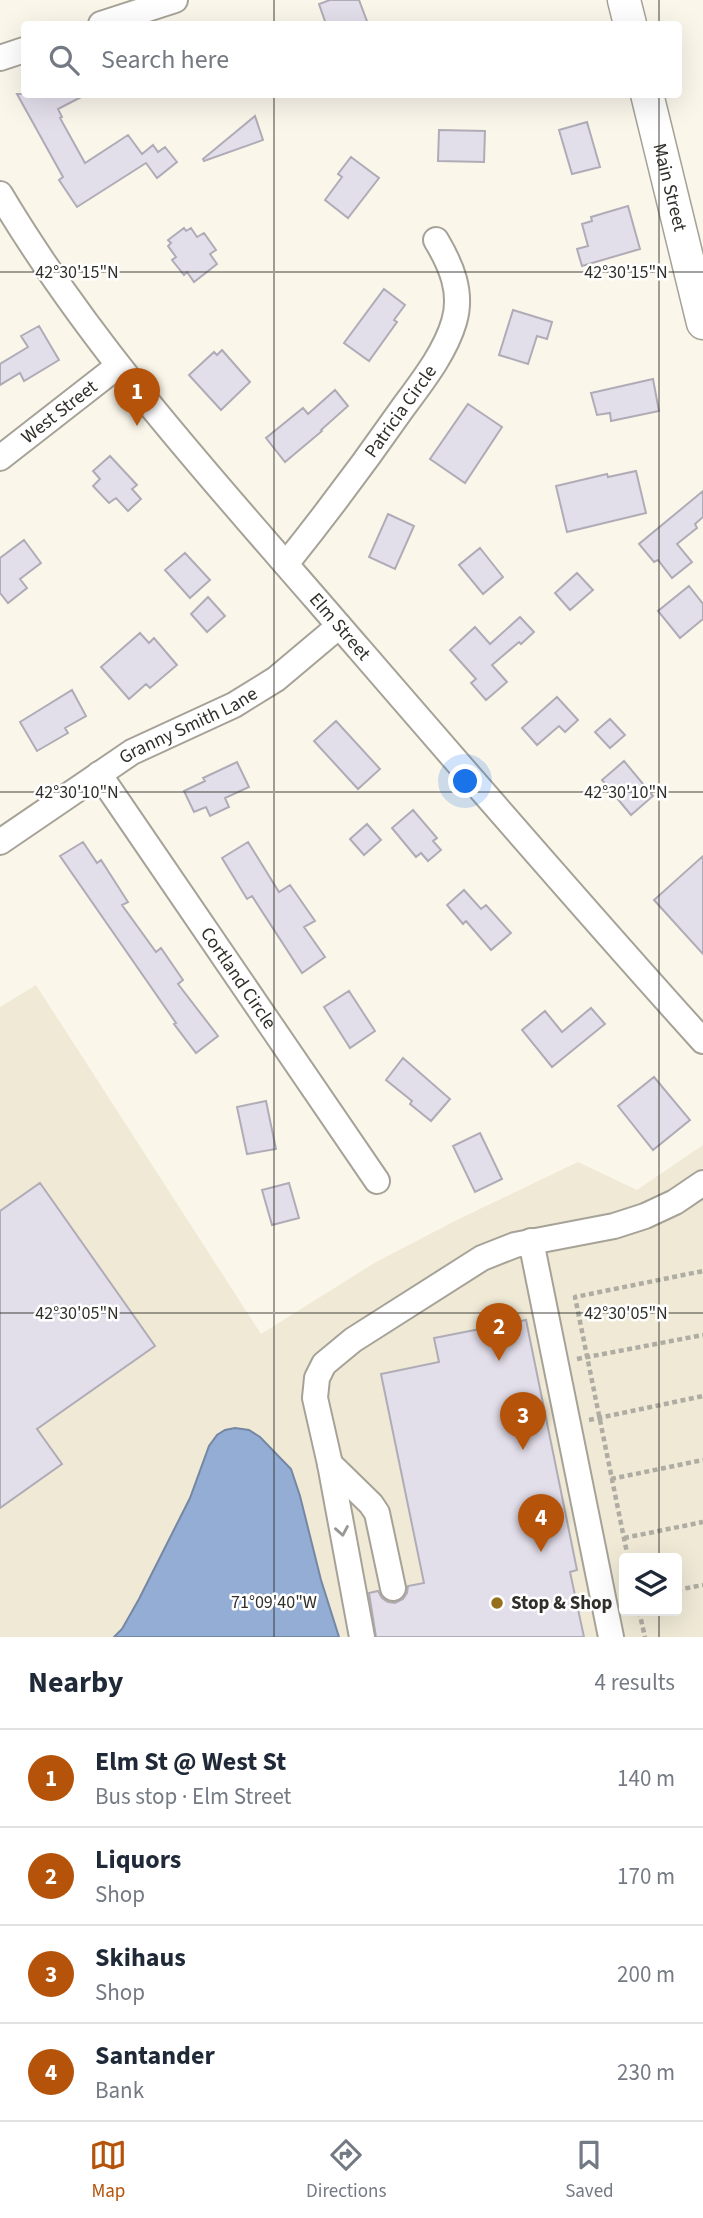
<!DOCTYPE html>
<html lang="en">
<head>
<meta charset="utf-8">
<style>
	:root { --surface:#fff; --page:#f2f2f3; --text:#1f2937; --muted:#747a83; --line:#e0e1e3; --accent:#b45309 }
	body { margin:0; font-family:"Source Sans 3",sans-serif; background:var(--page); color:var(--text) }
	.controls { position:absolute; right:21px; bottom:21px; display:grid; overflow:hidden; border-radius:7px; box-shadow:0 7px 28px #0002 }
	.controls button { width:63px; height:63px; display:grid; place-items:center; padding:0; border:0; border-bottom:2px solid var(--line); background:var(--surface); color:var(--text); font:35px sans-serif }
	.you { position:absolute; left:466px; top:782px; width:24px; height:24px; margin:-18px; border:5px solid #fff; border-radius:50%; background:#1a73e8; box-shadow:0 0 0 10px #1a73e833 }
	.badge { display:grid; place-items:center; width:46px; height:46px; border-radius:50%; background:var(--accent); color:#fff; font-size:23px; font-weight:700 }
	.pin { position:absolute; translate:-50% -58px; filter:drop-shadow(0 2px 4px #0008) }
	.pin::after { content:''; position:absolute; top:37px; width:24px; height:21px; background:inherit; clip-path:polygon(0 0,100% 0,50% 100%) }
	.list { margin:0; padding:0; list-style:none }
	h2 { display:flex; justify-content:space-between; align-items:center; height:91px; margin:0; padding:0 28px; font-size:30px }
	h2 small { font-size:23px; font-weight:400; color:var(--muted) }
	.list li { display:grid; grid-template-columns:46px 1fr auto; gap:21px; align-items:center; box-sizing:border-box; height:98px; padding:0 28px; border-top:2px solid var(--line) }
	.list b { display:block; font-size:26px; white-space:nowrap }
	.list p { margin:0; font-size:23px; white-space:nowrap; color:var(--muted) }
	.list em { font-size:23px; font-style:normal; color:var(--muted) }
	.icon { flex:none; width:38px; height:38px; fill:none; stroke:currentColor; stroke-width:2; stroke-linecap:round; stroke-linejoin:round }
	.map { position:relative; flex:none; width:703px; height:1637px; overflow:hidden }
	.search { position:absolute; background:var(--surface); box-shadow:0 7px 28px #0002; left:21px; right:21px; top:21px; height:77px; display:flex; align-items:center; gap:18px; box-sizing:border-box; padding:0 24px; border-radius:7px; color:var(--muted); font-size:26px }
	.sheet { height:483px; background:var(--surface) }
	nav { display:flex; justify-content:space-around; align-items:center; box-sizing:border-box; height:98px; border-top:2px solid var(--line); background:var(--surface); font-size:19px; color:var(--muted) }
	nav a { display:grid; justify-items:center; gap:4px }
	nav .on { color:var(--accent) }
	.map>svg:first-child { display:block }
</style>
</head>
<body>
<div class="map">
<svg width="703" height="1637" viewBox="0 0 703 1637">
	<rect width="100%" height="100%" fill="#faf6ea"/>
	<path fill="#efe9d6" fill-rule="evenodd" d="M36,985L261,1334L376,1262L457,1220L578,1162L637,1190L703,1145V1637H0V1007ZM624,1558H677V1611H624Z"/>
	<path fill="#93add5" stroke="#7587a2" stroke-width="2" d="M235,1428L249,1430L260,1437L291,1469L300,1496L321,1580L339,1637H114L122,1629L139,1599L190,1498L209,1446L217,1435L225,1430Z"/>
	<path fill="#e2deea" stroke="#b0acb7" stroke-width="2" d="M330,0H359L368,24H326L319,4Z
		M17,94H87L58,109L62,117L60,118L85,163L128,135L142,154L153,145L158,152L165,147L177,162L157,178L146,163L77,207L59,180L63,177Z
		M255,116L263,140L204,161L203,159Z
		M587,122L600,167L572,174L559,130Z
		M439,130L485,131L484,162L438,161Z
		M351,157L379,178L348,218L325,200L342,177L338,174Z
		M628,206L640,249L582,266L577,249L588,246L582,224L592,221L591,217Z
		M184,228L186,231L191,228L197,237L204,233L216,250L210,254L217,264L194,282L187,272L184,275L172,260L176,257L168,246L171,243L168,240Z
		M384,289L405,305L394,320L397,322L369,361L344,343Z
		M513,310L552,322L547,339L537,336L528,364L499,355Z
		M39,326L59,360L24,381L20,373L0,385V364L28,347L21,336Z
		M222,350L250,382L221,410L189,375L214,352L217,355Z
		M653,379L659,411L611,421L610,413L597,415L591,393Z
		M335,390L348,406L321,430L322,431L285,462L266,438L303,408L308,414Z
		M468,404L502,427L465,483L430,459Z
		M110,456L137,485L132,489L141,499L128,511L116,498L109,503L93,486L100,479L93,471Z
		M636,471L646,513L567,532L556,486L607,474L608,477Z
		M703,491V517L695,524L697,528L677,544L692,562L672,578L658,560L654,562L639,544Z
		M388,514L414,526L395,569L369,557Z
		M24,540L41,563L20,579L27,588L8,603L0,593V558Z
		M480,548L503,577L483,594L459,565Z
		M185,553L210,580L190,598L165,570Z
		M577,573L593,590L570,610L555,593Z
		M689,586L703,604V619L680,638L658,611Z
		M208,597L225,616L207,632L191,614Z
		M520,617L534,632L521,644L519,642L492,665L507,682L486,700L471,683L476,679L450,650L475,627L490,644Z
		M140,633L149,643L154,638L177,665L150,688L146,684L129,699L101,667Z
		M72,690L86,716L65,728L68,733L37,751L20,722Z
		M557,697L578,720L565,732L559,726L537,745L522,728Z
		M610,719L625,735L610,748L595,732Z
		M336,721L380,769L358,789L314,741Z
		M624,761L653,796L631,815L602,780Z
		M237,762L249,787L225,798L229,807L210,816L206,807L194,812L184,791L205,781L203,778Z
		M413,810L437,838L433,841L441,850L428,861L421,853L416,857L392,828Z
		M367,824L381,840L364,855L350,839Z
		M83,842L97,863L101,860L128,902L122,905L156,952L161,948L183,980L178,984L218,1036L196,1053L174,1024L176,1023L60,856Z
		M248,842L279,892L290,885L315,921L304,927L325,957L302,973L252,896L247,899L222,858Z
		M703,856V954L654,900Z
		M464,890L481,909L486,905L511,933L491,950L466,921L463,924L447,905Z
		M349,991L375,1031L350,1048L324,1007Z
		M591,1008L605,1024L552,1067L522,1030L545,1011L562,1032Z
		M403,1058L450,1099L431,1121L410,1104L412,1101L386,1080Z
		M654,1077L690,1120L653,1150L618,1106Z
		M266,1101L276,1149L247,1154L237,1107Z
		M480,1133L502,1179L475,1192L453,1146Z
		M40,1183L155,1346L37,1429L62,1464L0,1508V1211Z
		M289,1183L299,1218L272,1225L262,1190Z
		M526,1320L577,1570L570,1572L584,1637H376L369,1593L378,1591L382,1598L388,1602L395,1603L403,1599L407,1593L408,1586L424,1583L381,1374L439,1362L434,1338Z"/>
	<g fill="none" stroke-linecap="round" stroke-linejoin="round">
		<g stroke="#a6a297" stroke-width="28">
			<g id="minor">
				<path d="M101,24L175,0"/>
				<path d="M0,58L24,50"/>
				<path id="s1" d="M0,194C88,342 204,470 316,599C444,747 572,896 703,1041"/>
				<path id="s2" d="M0,458L118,366"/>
				<path id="s3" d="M286,564C326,514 365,462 402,409C421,383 445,353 454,322C463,292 451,265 436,240"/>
				<path id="s4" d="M99,774L377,1181"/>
				<path id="s5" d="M0,842L132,752L234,705L276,679L339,626"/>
				<path d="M531,1241L611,1637"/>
				<path d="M330,1464L371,1504L377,1513L393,1588"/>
				<path d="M362,1637L330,1464L315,1398L317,1378L324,1364L353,1340L482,1258L515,1245L614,1226L645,1216L675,1202L703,1183"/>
			</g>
		</g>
		<g stroke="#a6a297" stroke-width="35">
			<g id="major">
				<path d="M624,0L630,24"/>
				<path id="s6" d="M647,94L703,323"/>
			</g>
		</g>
		<path stroke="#afaca3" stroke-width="4.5" stroke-dasharray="5 3.5" stroke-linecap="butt" d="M577,1359L703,1335
			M589,1420L703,1396
			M611,1479L703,1460
			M624,1538L703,1522
			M628,1558L575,1297L703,1271
			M677,1590L703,1585
			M639,1611L645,1637"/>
		<use href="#minor" stroke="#fff" stroke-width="24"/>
		<use href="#major" stroke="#fff" stroke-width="32"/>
	</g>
	<defs><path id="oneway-chevron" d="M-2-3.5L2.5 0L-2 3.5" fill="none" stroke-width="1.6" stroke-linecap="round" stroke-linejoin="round" transform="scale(1.75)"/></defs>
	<use stroke="#989794" href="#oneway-chevron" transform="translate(342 1531) rotate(80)"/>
	<path fill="none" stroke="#302f2a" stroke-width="2" stroke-opacity="0.45" d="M274,0V24M659,0V24M274,94V1637M659,94V1558M0,272H703M0,792H703M0,1313H703M659,1611V1637"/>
	<circle fill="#956f19" stroke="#fff" stroke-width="2.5" cx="497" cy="1603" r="7"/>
	<g text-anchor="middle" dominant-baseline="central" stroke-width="5" stroke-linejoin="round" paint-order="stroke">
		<g font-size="19" fill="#302f2a" stroke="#fff">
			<text stroke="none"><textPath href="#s6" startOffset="96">Main Street</textPath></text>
			<text stroke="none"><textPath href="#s3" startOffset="191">Patricia Circle</textPath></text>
			<text stroke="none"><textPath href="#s2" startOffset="75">West Street</textPath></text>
			<text stroke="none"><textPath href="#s1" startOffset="551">Elm Street</textPath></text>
			<text stroke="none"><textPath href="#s5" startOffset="222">Granny Smith Lane</textPath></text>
			<text stroke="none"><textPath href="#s4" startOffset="247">Cortland Circle</textPath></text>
		</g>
		<g font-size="19" font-weight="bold" fill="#302f2a" stroke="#fff" text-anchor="start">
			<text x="511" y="1603">Stop &amp; Shop</text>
		</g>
	</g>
	<g font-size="18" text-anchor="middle" fill="#302f2a" stroke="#fff" stroke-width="5" stroke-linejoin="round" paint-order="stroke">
		<text x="77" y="278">42°30'15"N</text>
		<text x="626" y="278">42°30'15"N</text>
		<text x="77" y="798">42°30'10"N</text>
		<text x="626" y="798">42°30'10"N</text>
		<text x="77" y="1319">42°30'05"N</text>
		<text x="626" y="1319">42°30'05"N</text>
		<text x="274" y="1608">71°09'40"W</text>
	</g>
</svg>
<div class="controls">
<button><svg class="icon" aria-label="layers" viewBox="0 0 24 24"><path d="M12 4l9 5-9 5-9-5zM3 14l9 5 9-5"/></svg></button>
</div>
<div class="you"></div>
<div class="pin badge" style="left:137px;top:426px">1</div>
<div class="pin badge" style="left:499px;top:1361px">2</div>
<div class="pin badge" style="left:523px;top:1450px">3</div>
<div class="pin badge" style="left:541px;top:1552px">4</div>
<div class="search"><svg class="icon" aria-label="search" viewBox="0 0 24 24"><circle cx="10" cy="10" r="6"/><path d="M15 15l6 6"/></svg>Search here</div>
</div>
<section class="sheet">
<h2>Nearby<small>4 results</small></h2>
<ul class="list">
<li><span class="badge">1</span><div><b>Elm St @ West St</b><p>Bus stop · Elm Street</p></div><em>140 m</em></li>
<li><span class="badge">2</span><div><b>Liquors</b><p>Shop</p></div><em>170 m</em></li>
<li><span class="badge">3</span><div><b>Skihaus</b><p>Shop</p></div><em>200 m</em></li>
<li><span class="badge">4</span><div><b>Santander</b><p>Bank</p></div><em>230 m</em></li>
</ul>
</section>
<nav>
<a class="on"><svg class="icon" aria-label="map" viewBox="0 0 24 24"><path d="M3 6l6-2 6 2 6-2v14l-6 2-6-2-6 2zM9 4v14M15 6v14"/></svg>Map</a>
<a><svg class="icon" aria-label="directions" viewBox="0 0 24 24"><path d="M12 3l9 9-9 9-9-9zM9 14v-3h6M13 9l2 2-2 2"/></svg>Directions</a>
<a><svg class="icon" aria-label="saved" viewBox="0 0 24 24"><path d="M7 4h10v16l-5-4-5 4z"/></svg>Saved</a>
</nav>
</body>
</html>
